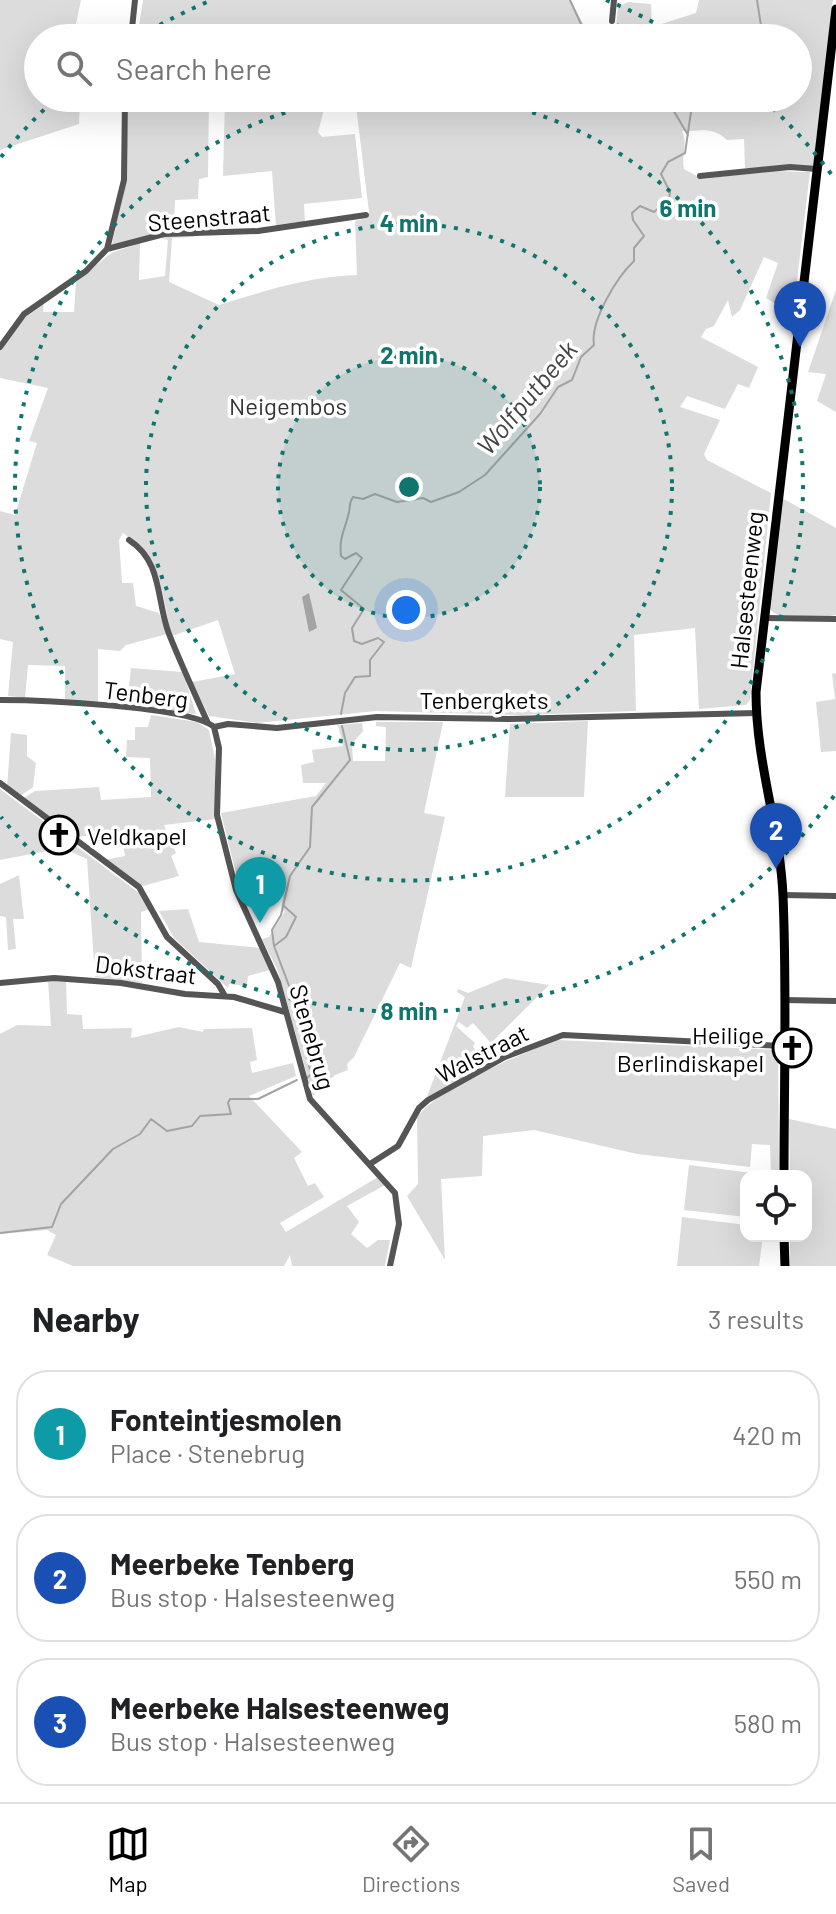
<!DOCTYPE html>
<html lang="en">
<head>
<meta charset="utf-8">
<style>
	:root { --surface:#fff; --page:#f6f6f6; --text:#202124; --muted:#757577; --line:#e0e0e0; --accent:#000 }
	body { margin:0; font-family:Barlow,sans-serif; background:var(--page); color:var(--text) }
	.controls { position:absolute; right:24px; bottom:24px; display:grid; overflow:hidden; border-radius:16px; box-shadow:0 8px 32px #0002 }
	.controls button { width:72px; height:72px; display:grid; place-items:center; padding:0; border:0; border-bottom:2px solid var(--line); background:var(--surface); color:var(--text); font:40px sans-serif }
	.you { position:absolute; left:406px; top:610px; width:28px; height:28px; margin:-20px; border:6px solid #fff; border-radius:50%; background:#1a73e8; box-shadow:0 0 0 12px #1a73e833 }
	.badge { display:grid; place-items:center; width:52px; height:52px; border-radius:50%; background:var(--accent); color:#fff; font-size:26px; font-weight:700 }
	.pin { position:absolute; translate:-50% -66px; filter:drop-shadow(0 2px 4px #0008) }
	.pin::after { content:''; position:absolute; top:42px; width:28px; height:24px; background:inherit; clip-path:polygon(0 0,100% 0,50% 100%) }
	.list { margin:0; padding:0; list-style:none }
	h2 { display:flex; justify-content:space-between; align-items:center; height:104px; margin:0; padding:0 32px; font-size:34px }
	h2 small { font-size:26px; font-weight:400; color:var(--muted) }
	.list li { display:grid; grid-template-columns:52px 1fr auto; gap:24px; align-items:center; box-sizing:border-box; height:128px; margin:0 16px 16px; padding:0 16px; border:2px solid var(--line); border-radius:32px }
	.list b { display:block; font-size:30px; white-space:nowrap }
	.list p { margin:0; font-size:26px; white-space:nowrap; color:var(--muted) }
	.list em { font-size:26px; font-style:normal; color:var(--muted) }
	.icon { flex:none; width:44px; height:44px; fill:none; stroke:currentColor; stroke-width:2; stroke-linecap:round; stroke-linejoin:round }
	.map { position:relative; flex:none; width:836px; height:1266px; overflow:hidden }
	.search { position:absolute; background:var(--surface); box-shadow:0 8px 32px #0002; left:24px; right:24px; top:24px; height:88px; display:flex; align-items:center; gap:20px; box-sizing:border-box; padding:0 28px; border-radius:44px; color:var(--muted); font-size:30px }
	.sheet { height:536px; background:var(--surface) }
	nav { display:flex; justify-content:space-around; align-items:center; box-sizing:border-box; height:112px; border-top:2px solid var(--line); background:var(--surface); font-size:22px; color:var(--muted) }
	nav a { display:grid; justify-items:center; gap:4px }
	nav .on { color:var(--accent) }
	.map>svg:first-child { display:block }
</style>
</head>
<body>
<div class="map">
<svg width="836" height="1266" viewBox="0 0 836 1266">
	<rect width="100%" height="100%" fill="#fff"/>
	<path fill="#dcdcdc" d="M0,0H81L73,38H38V98H80L79,124L0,150Z
		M143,0H570L591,38H137Z
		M699,0H833L813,166L745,168L744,139L727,140C712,125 696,132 682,131C688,143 681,156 684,169L702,179L770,171L810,172L793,314L766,298L778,263L764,257L740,310L732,317L728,300L714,326L706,329L701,337L758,367L749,388L738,384L725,409L687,396L680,407L720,420L704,454L707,460L771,493L750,700L746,705L699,709L695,628L634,635L636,711L520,715L376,711L257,723L209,716L192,682L235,674L218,620L172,636C160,591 165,562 123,533L119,540L122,583H133L136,606L159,613L167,634L126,645L120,651L98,649V702L65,700V666L28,665L25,698L8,696L13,642L0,639V511L15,515L37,443L29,441L48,388L0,378V350L25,316L44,302L43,312H74L76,282L111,253L140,243L139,280L165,276L168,240L159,237L194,234V237L172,238L169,282L219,305C264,291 311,276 357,275L355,221L367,218L369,212L355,98H798V38H597L608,26L616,27L618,7L628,2L651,4L652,27L696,13Z
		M128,98H209L208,177L199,179L198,199L175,200L174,231L116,246L112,244L126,180Z
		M225,98H327L318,132L322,137L355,134L362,198L304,204L305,224L276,227L272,171L223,176Z
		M836,290V412L817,401L826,374L808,372Z
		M782,498L836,528V615C816,618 783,625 769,608Z
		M131,668L183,672L196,714L127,705Z
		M836,673V751L821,752L816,702L835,699L832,674Z
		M151,715L197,722L209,730L215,759L216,819L164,825L176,853L171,856L179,876L143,886L104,860L125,856L121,834L70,837L22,799L35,791L99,787L101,800L151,797L150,758L126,757L127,740H135V727H148Z
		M588,721L584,797H505L510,724Z
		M376,722H443L424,813L445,817L411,968L400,963L354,1057L347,1064L348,1070L335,1075L313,1096L278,971L262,939L269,937L285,911L281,909L284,890L256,889L241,894L221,813L316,796L326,783H303L301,765L314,762L312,750L343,746L338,725L362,723L363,731L352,744L353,761H385L386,727L376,726Z
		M11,733L27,735V756L36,763L33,787L19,797L7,787Z
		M0,789L143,896L150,909L141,912L142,983L95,977L87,859L63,848L0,860Z
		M19,875L24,919H13L16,949L8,950L6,917L0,916V884Z
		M188,909L199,942L260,948L270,970L248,976L247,986L229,984L228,988L174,938L159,911Z
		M505,978L549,985L491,1043L473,1023L467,1028L459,1022L456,1026L475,1043L473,1047L480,1054L467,1066L473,1073L426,1099L465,997L457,992L458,989L468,993Z
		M48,980L66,981L67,1014L82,1015L83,1029L132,1028L131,1038L179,1027L203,1032L204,1029L252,1028L257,1060L250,1062L252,1073L293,1063L296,1076L249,1096L302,1152L294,1158L308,1186L315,1183L324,1197L280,1223L286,1232L378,1177L385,1185L347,1206L359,1222L351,1234L367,1248L378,1240H390L385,1266H292L290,1255L284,1266H73L47,1255L56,1235L47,1230L0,1234V1034L17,1025L51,1026Z
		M557,1040L778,1050L779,1176H771L770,1145L752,1144L750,1167L637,1154L534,1130L483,1136L482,1176L441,1179L445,1260L407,1196L418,1184L417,1118C434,1089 524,1053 557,1040Z
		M789,1119L836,1129V1266H790V1236H806V1176H790Z
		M689,1165L769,1175V1176H746V1217L684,1210Z
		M682,1217L746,1225V1236H763L759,1266H677Z"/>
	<path fill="#a3a3a3" d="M309,593L317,628L309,632L302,597Z"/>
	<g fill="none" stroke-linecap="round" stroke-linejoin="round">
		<path stroke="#a3a3a3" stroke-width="2" d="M570,0L581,24
			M757,0L762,32L758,38
			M618,24L629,38
			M666,98L688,135
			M341,714L345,693L355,677L370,676V660L384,642L378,638L362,644L354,641L352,628L364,609L341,590L362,558L356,553L345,559L341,556C339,538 344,532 348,516C351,508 348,504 353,497L363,499L375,494L397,502L423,498L431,502L459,492L485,475L540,414L558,387L572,380L581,357L594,345C590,321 617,277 634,261V248L644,236L633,220L632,213L640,206L654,212L669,199L670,192L661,174L668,162L685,153L692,105L700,98
			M274,946L286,937L296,917L284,906
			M307,1078L311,1074L291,991L274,946L272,930L281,915L290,876L310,847L312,807L350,760L342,726
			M0,1233L52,1227L61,1204L113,1149L140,1134L151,1119L167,1131L192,1126L200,1116L231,1114L228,1103L230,1099H258L297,1080"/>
		<path stroke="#555" stroke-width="6" d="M612,21L614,0
			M131,38L135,0
			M700,176L790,167L817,169
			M107,249L124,180L125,98
			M0,347L24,314L86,271L107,249L164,234L258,231L366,215
			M129,540C163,562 156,600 169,634C181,664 194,692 207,721
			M764,618L836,619
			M0,700C38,700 189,706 214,727L219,748L217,815L236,890L278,982L310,1099L395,1193L399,1224L390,1266
			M214,727L228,724L277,728L377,717L509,719L756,713
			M0,783L139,887L167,937L218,984L225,996
			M783,895L836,896
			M0,983L54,978L121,983L185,994L234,997L285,1012
			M784,1000L836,1001
			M370,1164L398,1146L419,1108L428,1100L505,1057L563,1035L783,1046"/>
		<path stroke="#000" stroke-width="9" d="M784,1176C784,1083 787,989 783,896C780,826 756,764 756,692L836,9
			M784,1236L785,1266"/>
	</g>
	<circle cx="409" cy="487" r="131" fill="#0f766e" fill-opacity=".12"/>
	<g fill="none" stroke="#0f766e" stroke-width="4" stroke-dasharray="4 8">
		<circle cx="409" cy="487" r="131"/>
		<circle cx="409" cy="487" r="263"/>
		<path d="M474 98A394 394 0 1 1 344 98"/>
		<path d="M834 796A525 525 0 0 1 1 817M1 157A525 525 0 0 1 54 100M139 37A525 525 0 0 1 212 0M606 0A525 525 0 0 1 679 37M764 100A525 525 0 0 1 834 178"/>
	</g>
	<defs>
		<g id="church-ring" transform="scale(2)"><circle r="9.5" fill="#fff" stroke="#000" stroke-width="1.5"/><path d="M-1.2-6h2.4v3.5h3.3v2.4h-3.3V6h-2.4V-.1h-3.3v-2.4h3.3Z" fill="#000"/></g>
	</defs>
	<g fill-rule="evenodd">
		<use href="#church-ring" x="59" y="835"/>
		<use href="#church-ring" x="792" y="1048"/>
	</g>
	<g text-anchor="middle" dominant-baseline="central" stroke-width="7" stroke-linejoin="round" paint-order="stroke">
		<g font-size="24" fill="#000" stroke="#fff">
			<text transform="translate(209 217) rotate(-5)">Steenstraat</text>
			<text transform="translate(746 590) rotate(-84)">Halsesteenweg</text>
			<text transform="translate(146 694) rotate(7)">Tenberg</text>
			<text x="484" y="699">Tenbergkets</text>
			<text transform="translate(146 969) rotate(7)">Dokstraat</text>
			<text transform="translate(313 1037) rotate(74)">Stenebrug</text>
			<text transform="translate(482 1053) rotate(-27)">Walstraat</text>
		</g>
		<g font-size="24" fill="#333" stroke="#fff">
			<text x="288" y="405">Neigembos</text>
		</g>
		<g font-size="24" fill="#000" stroke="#fff" text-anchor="start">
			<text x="87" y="835">Veldkapel</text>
			<text x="764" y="1034" text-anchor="end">Heilige<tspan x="764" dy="28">Berlindiskapel</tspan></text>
		</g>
		<g font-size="26" font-style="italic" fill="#444" stroke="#fff">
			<text transform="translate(526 397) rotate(-50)">Wolfputbeek</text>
		</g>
	</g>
	<circle cx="409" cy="487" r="12" fill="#0f766e" stroke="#fff" stroke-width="4"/>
	<g font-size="24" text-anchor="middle" font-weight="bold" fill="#0f766e" stroke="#fff" stroke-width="7" stroke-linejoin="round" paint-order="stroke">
		<text x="688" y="217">6 min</text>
		<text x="409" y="232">4 min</text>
		<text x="409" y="364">2 min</text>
		<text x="409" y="1020">8 min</text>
	</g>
</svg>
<div class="controls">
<button><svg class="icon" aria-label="locate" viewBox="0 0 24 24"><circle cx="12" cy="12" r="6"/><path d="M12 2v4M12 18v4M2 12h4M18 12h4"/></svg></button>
</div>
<div class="you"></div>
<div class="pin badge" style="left:260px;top:923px;background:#0f9aa8">1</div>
<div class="pin badge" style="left:776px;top:869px;background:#1a4fb4">2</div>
<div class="pin badge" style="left:800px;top:347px;background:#1a4fb4">3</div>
<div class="search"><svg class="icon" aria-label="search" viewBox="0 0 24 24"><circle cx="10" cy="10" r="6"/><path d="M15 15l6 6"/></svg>Search here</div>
</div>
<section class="sheet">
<h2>Nearby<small>3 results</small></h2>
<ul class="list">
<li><span class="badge" style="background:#0f9aa8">1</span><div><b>Fonteintjesmolen</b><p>Place · Stenebrug</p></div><em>420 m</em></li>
<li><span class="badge" style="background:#1a4fb4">2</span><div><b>Meerbeke Tenberg</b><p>Bus stop · Halsesteenweg</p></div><em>550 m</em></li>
<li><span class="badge" style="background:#1a4fb4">3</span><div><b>Meerbeke Halsesteenweg</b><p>Bus stop · Halsesteenweg</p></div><em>580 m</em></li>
</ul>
</section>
<nav>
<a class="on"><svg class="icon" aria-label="map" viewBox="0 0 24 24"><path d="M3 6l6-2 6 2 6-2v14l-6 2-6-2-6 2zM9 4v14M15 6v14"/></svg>Map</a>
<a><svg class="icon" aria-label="directions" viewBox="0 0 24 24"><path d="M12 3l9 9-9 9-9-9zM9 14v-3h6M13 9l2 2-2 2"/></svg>Directions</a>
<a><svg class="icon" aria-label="saved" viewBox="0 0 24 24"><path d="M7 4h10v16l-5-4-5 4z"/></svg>Saved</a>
</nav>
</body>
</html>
